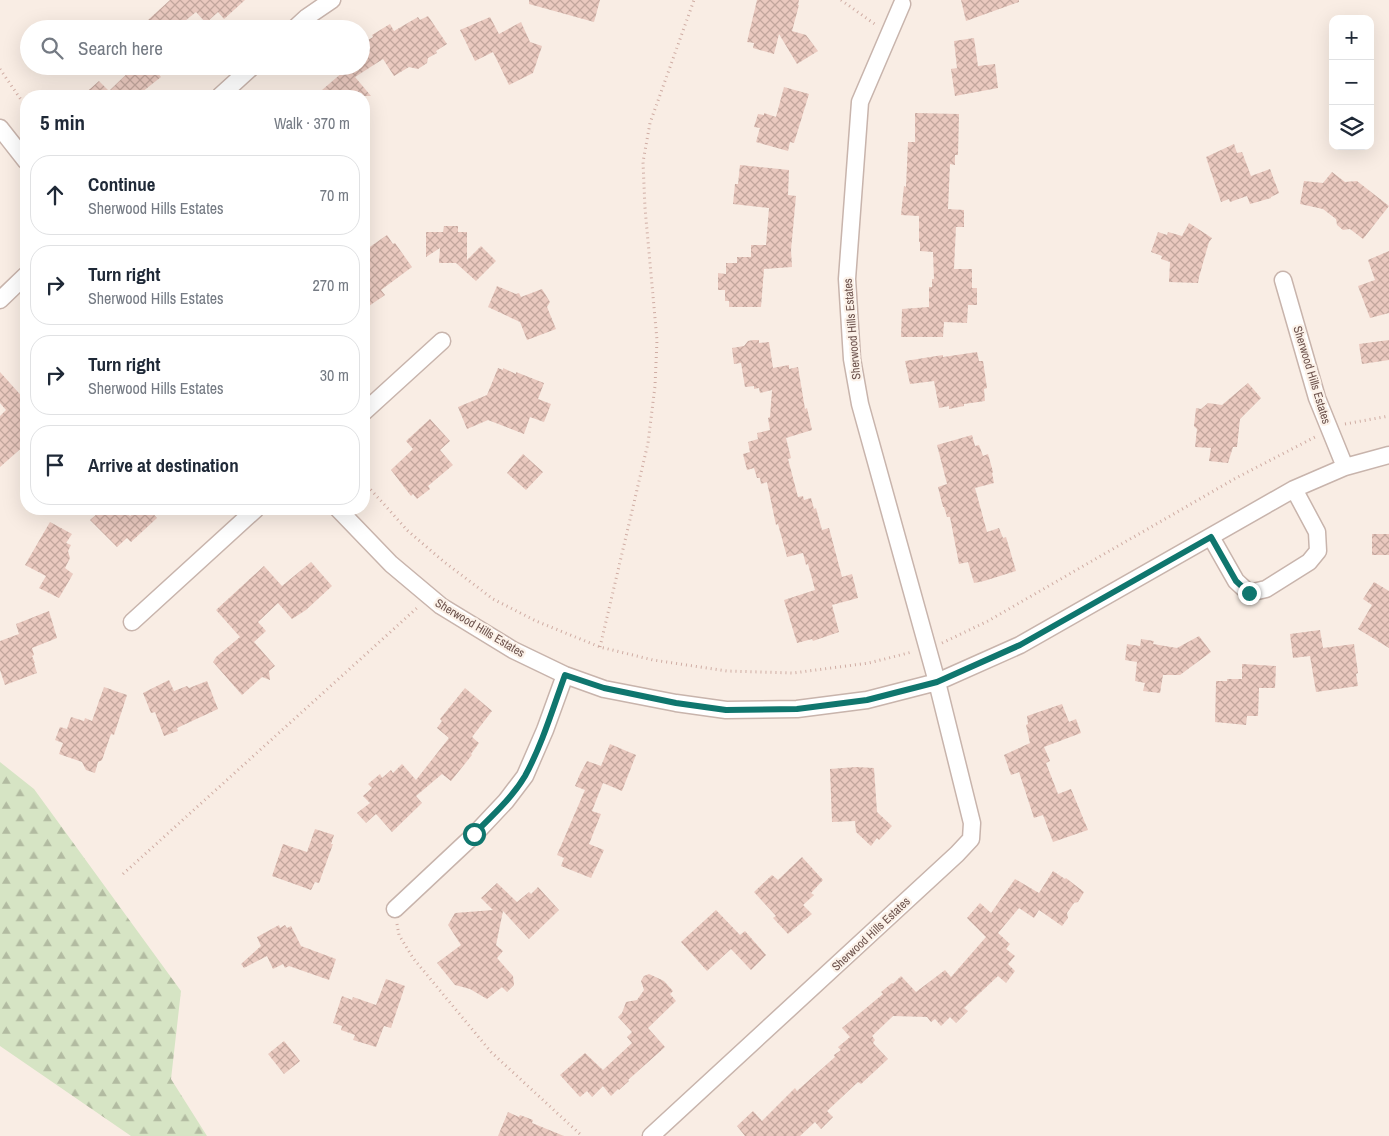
<!DOCTYPE html>
<html lang="en">
<head>
<meta charset="utf-8">
<style>
	:root { --surface:#fff; --page:#f6f6f7; --text:#1f2937; --muted:#747a83; --line:#e0e1e3 }
	body { margin:0; font-family:"Archivo Narrow",sans-serif; background:var(--page); color:var(--text) }
	.controls { position:absolute; right:15px; top:15px; display:grid; overflow:hidden; border-radius:10px; box-shadow:0 5px 20px #0002 }
	.controls button { width:45px; height:45px; display:grid; place-items:center; padding:0; border:0; border-bottom:1px solid var(--line); background:var(--surface); color:var(--text); font:25px sans-serif }
	.stop { position:absolute; width:15px; height:15px; margin:-11px; border:4px solid #0f766e; border-radius:50%; background:#fff }
	.stop.end { background:#0f766e; border-color:#fff; box-shadow:0 1px 5px #0008 }
	.list { margin:0; padding:0; list-style:none }
	h2 { display:flex; justify-content:space-between; align-items:center; height:65px; margin:0; padding:0 20px; font-size:21px }
	h2 small { font-size:16px; font-weight:400; color:var(--muted) }
	.list li { display:grid; grid-template-columns:32px 1fr auto; gap:15px; align-items:center; box-sizing:border-box; height:80px; margin:0 10px 10px; padding:0 10px; border:1px solid var(--line); border-radius:20px }
	.list b { display:block; font-size:19px; white-space:nowrap }
	.list p { margin:0; font-size:16px; white-space:nowrap; color:var(--muted) }
	.list em { font-size:16px; font-style:normal; color:var(--muted) }
	.icon { flex:none; width:28px; height:28px; fill:none; stroke:currentColor; stroke-width:2; stroke-linecap:round; stroke-linejoin:round }
	.map { position:relative; flex:none; width:1389px; height:1136px; overflow:hidden }
	.search { position:absolute; background:var(--surface); box-shadow:0 5px 20px #0002; left:20px; top:20px; width:350px; height:55px; display:flex; align-items:center; gap:12px; box-sizing:border-box; padding:0 18px; border-radius:28px; color:var(--muted); font-size:19px }
	.panel { position:absolute; background:var(--surface); box-shadow:0 5px 20px #0002; left:20px; top:90px; width:350px; height:425px; border-radius:20px }
	.map>svg:first-child { display:block }
</style>
</head>
<body>
<div class="map">
<svg width="1389" height="1136" viewBox="0 0 1389 1136">
	<defs>
		<pattern id="forest-firs" width="22" height="20" patternUnits="userSpaceOnUse" patternTransform="scale(1.25)"><rect width="22" height="20" fill="#d6e4c4"/><path d="M5 1l3.5 6h-7zM16 11l3.5 6h-7z" fill="#b2bba1"/></pattern>
		<pattern id="building-cross-hatch" width="8" height="8" patternUnits="userSpaceOnUse" patternTransform="scale(1.25)"><rect width="8" height="8" fill="#eac9bf"/><path d="M0 0l8 8M0 8l8-8" fill="none" stroke="#c2a69d"/></pattern>
	</defs>
	<rect width="100%" height="100%" fill="#f9ede4"/>
	<path fill="url(#forest-firs)" d="M0,762L34,789L181,991L171,1079L207,1136H131L0,1046Z"/>
	<path fill="url(#building-cross-hatch)" d="M170,0H245L224,19L218,12L206,23L196,12L185,21L148,20Z
		M529,0H600L594,22L529,4Z
		M757,0H799L798,5H799L792,31L806,35L818,51L797,64L779,34L774,54L753,48L754,43L747,42Z
		M961,0H1019V2L966,21Z
		M428,16L447,44L436,51L437,53L428,58L427,63L418,69L409,67L394,76L383,59L355,77L371,96H315L350,66H361V44L373,37L372,35L390,24L394,31L418,17L420,20Z
		M490,17L499,34L521,22L530,42L542,46L533,73L509,85L493,52L475,61L460,30Z
		M974,38L978,66L995,64L998,88L955,96L951,69L957,68L954,41Z
		M135,66H152L161,77L137,96H82L99,81L109,91Z
		M784,87L809,94L794,143L790,142L788,151L756,142L760,128L754,127L758,114L764,115V113L776,117Z
		M915,113L959,114L958,155H955V165L950,164L948,209L964,210V227H956L954,269H972V288H977V305H968L967,323L944,322L943,337H901L902,309L929,307V287H932V279H934L933,252L920,251V242H919V216L901,215L904,186L906,187L908,142H915Z
		M1234,144L1237,153L1242,152L1251,176L1270,169L1279,193L1271,197V198L1250,204L1247,196L1230,202L1229,199L1221,202L1206,157Z
		M740,165L789,170L788,195L796,196L791,250L792,267L764,269L761,307H729V301H725V290H718V273L726,274V263H737V257H751V245H766L769,208L733,204L735,184H738Z
		M1332,172L1345,182L1357,181L1389,206L1363,239L1350,229L1343,230L1337,225L1336,219L1323,209L1300,204L1304,181L1323,183Z
		M1189,223L1212,238L1209,242L1199,277L1198,283L1169,282L1170,262L1161,259L1162,256L1151,252L1158,232L1167,235L1168,232L1182,236Z
		M444,226H458V232H467V260L481,246L496,261L476,281L456,263H439L440,248L426,257V232H443Z
		M387,235L393,244L395,243L412,267L381,290L385,295L369,306L364,300V251Z
		M1389,251V313L1370,318L1358,286L1375,280L1368,260Z
		M497,286L516,294L519,293L521,297L542,289L550,302L547,307L556,329L527,340L520,322L488,307Z
		M753,340H759V343L769,342L773,368L789,365V369L798,367L805,409L807,408L812,430L786,438L791,458L788,459L798,497L803,496L804,500L811,498L814,509L816,508L822,530L829,528L842,577L852,574L858,598L832,605L839,632L813,641L812,639L797,643L784,600L815,590L808,564L806,565L803,553L787,557L778,524L776,525L767,482L761,484L760,478H757L754,468L747,470L743,454L750,452L748,442L758,439L757,433L770,430L768,418L770,417L772,390L760,393L759,388L754,389V386L745,387L741,363L734,364L732,348L744,346L748,341Z
		M1389,340V360L1362,364L1359,344Z
		M977,352L979,361H983L987,388L984,389L985,401L964,404V406L949,409V406L939,408L934,381L910,384L905,361L943,355V357Z
		M498,368L503,370V368L516,374V372L544,383L538,399L551,404L544,422L530,417L524,434L488,420L467,429L458,407L487,395Z
		M0,372L26,401V444L0,467V416L6,410L0,403Z
		M1248,383L1261,398L1240,419L1237,447H1233L1228,463L1209,461L1211,448L1195,447L1197,429L1194,426L1196,408L1201,409L1208,403L1222,405Z
		M430,419L450,441L440,450L453,465L428,486L430,489L417,499L413,494L411,496L391,470L413,449L406,441Z
		M972,435L975,446L979,445L983,456L988,454L993,472L992,473L994,483L975,488L987,532L999,528L1003,538L1006,537L1016,571L984,581L974,583L968,562L959,564L950,517H947L944,507H943L938,487L947,484L937,445Z
		M523,454L543,472L526,490L507,473Z
		M98,509H124L130,516L138,509H149L157,518L131,542L127,538L117,547L90,520L98,513Z
		M50,522L72,534L66,543L71,545L68,551L70,558L65,568L73,574L59,598L39,588L46,576L25,565Z
		M1372,534H1389V555H1372Z
		M311,562L332,586L306,610L292,619L278,603L258,622L266,631L254,642L275,666L269,671L270,680L262,677L242,695L213,662L216,657L240,637L216,610L264,566L282,586Z
		M1374,582L1389,591V648L1358,629L1372,605L1363,599Z
		M49,611L57,638L32,648L34,655L32,656L35,663H34L37,673L5,685L0,670V641L19,634L16,624Z
		M1320,630L1323,648L1354,644L1358,673L1356,674L1358,686L1316,692L1310,656L1293,658L1290,634Z
		M1199,636L1211,652L1180,675H1163L1160,693L1143,691L1145,683L1135,681L1137,662L1125,660L1127,644L1140,646L1141,639L1154,641L1153,644L1177,648Z
		M1242,664L1276,666L1275,688H1259L1258,716H1247L1246,725L1215,722L1216,681H1227V679H1242Z
		M169,680L174,691L187,686L189,688L207,681L218,709L177,728L178,731L164,736L155,712L151,713L143,693Z
		M104,687L127,695L114,735L111,734L102,760L98,762L95,773L86,770L82,762L59,754L63,743L55,740L60,727L67,729L71,717L84,721L85,718L92,721Z
		M465,688L492,711L472,737L479,743L471,754L472,755L451,781L442,774L416,796L422,803L392,832L376,814L366,823L357,813L370,803L363,796L372,788L368,784L380,774L382,778L391,770L393,773L402,764L416,780L449,738L437,728L442,721L440,719Z
		M1062,704L1069,722L1076,719L1081,733L1044,747L1050,761L1046,763L1058,794L1071,789L1088,830L1053,842L1043,815L1034,818L1019,772L1011,775L1004,755L1030,743L1026,725L1028,724L1027,716Z
		M610,744L636,755L622,791L603,783L592,811L601,814L589,844L604,850L591,878L561,866L564,858L557,855L585,790L575,786L580,774L587,761L601,766Z
		M856,767L874,768L877,812L892,826L879,840L877,838L871,846L856,832L855,821L832,822L830,769Z
		M315,829L334,835L331,844H333L319,883L315,882L311,890L272,876L283,844L307,852Z
		M802,857L823,880L811,893L814,895L803,905L812,914L788,934L773,918L776,916L754,892L772,875L778,880Z
		M1053,871L1065,879L1066,878L1084,892L1078,902L1074,903L1067,913L1068,918L1062,926L1039,910L1034,918L1019,908L998,933L1010,944L1006,949L1015,956L1008,964L1015,971L1006,983L998,976L964,1008L968,1011L956,1023L950,1017L941,1026L935,1019L931,1022L927,1017L893,1016L872,1036L875,1040L873,1043L888,1059L861,1084L858,1082L827,1111L833,1117L821,1129L815,1122L800,1136H745L737,1126L753,1111L762,1121L795,1088L797,1091L835,1057L834,1055L841,1050L838,1047L850,1037L842,1028L883,994L881,992L892,983L893,984L901,976L916,992L945,970L951,977L986,937L967,918L980,903L991,913L1015,879L1039,893Z
		M497,883L517,902L529,892L531,894L538,887L559,910L529,939L503,911L496,945L503,951L497,958L513,976L514,985L507,992L502,987L487,999L470,989L455,985L437,963L461,945L448,925L455,913L493,910L481,898Z
		M716,910L740,935L745,931L766,955L751,970L731,949L707,971L681,942Z
		M279,925L280,928L285,925L287,928L291,926L301,946L336,959L329,980L289,966L285,968L283,964L273,969L267,956L244,968L241,964L261,946L257,937Z
		M649,974L664,981L673,991L670,994L676,1001L648,1028L665,1047L628,1080L629,1081L619,1090L618,1089L611,1096L603,1086L592,1097L587,1091L580,1097L560,1075L585,1053L603,1070L632,1043L627,1037L632,1032L618,1017L622,1013L626,1002L637,1000L644,990L641,981L644,976Z
		M386,979L405,986L391,1028L384,1026L376,1047L353,1040L355,1035L341,1030L342,1026L333,1023L342,996L352,1000L353,997L376,1005Z
		M284,1041L300,1061L284,1074L268,1054Z
		M508,1112L519,1117L520,1115L533,1120L532,1123L564,1136H498Z"/>
	<g fill="none" stroke-linecap="round" stroke-linejoin="round">
		<g stroke="#c8b4ac" stroke-width="19">
			<path id="minor" d="M294,29L307,17L332,0
				M220,96L253,66
				M0,128L26,161
				M1283,280L1317,398L1345,467
				M0,300L26,275
				M364,412L442,341
				M338,509L391,564L441,606L513,650L565,675L604,689L676,703L726,710L797,709L867,700L937,682L1020,645L1294,489L1345,467L1389,455
				M1211,537L1236,581L1249,593L1266,589L1309,562L1318,551L1317,532L1294,489
				M132,622L256,509
				M395,909L474,835L506,801L525,776L545,730L565,675
				M651,1136L957,854L971,839L972,823L937,682L860,404L852,359L847,279L860,102L902,4"/>
		</g>
		<path stroke="#cfaca3" stroke-width="3" stroke-dasharray="1 4" stroke-linecap="butt" d="M841,0L876,25
			M0,69L26,107
			M1345,424L1389,416
			M364,482L408,531L443,561L493,599L536,621L600,647L653,660L727,671L793,673L869,663L912,652
			M942,643L988,621L1236,478L1317,436
			M600,647L648,443L655,386L657,340L645,208L643,162L650,123L694,0
			M123,874L418,607
			M397,924L399,935L413,958L491,1052L582,1136"/>
		<use href="#minor" stroke="#fff" stroke-width="16"/>
	</g>
	<g fill="none" stroke-linecap="round" stroke-linejoin="round">
		<path stroke="#0f766e" stroke-width="6" d="M474,834C492,816 512,798 525,776C542,745 553,708 565,675L604,688L676,703L726,710L797,709L867,700L937,682L1020,645L1211,537L1236,581L1249,593"/>
	</g>
	<g text-anchor="middle" dominant-baseline="central" stroke-width="4.5" stroke-linejoin="round" paint-order="stroke">
		<g font-size="12" fill="#6d534d" stroke="#fcf2e9">
			<text transform="translate(852 329) rotate(-95)">Sherwood Hills Estates</text>
			<text transform="translate(1312 375) rotate(73)">Sherwood Hills Estates</text>
			<text transform="translate(480 628) rotate(31)">Sherwood Hills Estates</text>
			<text transform="translate(871 934) rotate(-43)">Sherwood Hills Estates</text>
		</g>
	</g>
</svg>
<div class="controls">
<button>+</button>
<button>−</button>
<button><svg class="icon" aria-label="layers" viewBox="0 0 24 24"><path d="M12 4l9 5-9 5-9-5zM3 14l9 5 9-5"/></svg></button>
</div>
<div class="stop" style="left:474px;top:834px"></div>
<div class="stop end" style="left:1249px;top:593px"></div>
<div class="search"><svg class="icon" aria-label="search" viewBox="0 0 24 24"><circle cx="10" cy="10" r="6"/><path d="M15 15l6 6"/></svg>Search here</div>
<section class="panel">
<h2>5 min<small>Walk · 370 m</small></h2>
<ul class="list">
<li><svg class="icon" aria-label="ahead" viewBox="0 0 24 24"><path d="M12 20V5M6 11l6-6 6 6"/></svg><div><b>Continue</b><p>Sherwood Hills Estates</p></div><em>70 m</em></li>
<li><svg class="icon" aria-label="right" viewBox="0 0 24 24"><path d="M7 20v-9h11M14 6l5 5-5 5"/></svg><div><b>Turn right</b><p>Sherwood Hills Estates</p></div><em>270 m</em></li>
<li><svg class="icon" aria-label="right" viewBox="0 0 24 24"><path d="M7 20v-9h11M14 6l5 5-5 5"/></svg><div><b>Turn right</b><p>Sherwood Hills Estates</p></div><em>30 m</em></li>
<li><svg class="icon" aria-label="arrive" viewBox="0 0 24 24"><path d="M6 21V4h12l-3 4 3 4H6"/></svg><div><b>Arrive at destination</b></div></li>
</ul>
</section>
</div>
</body>
</html>
